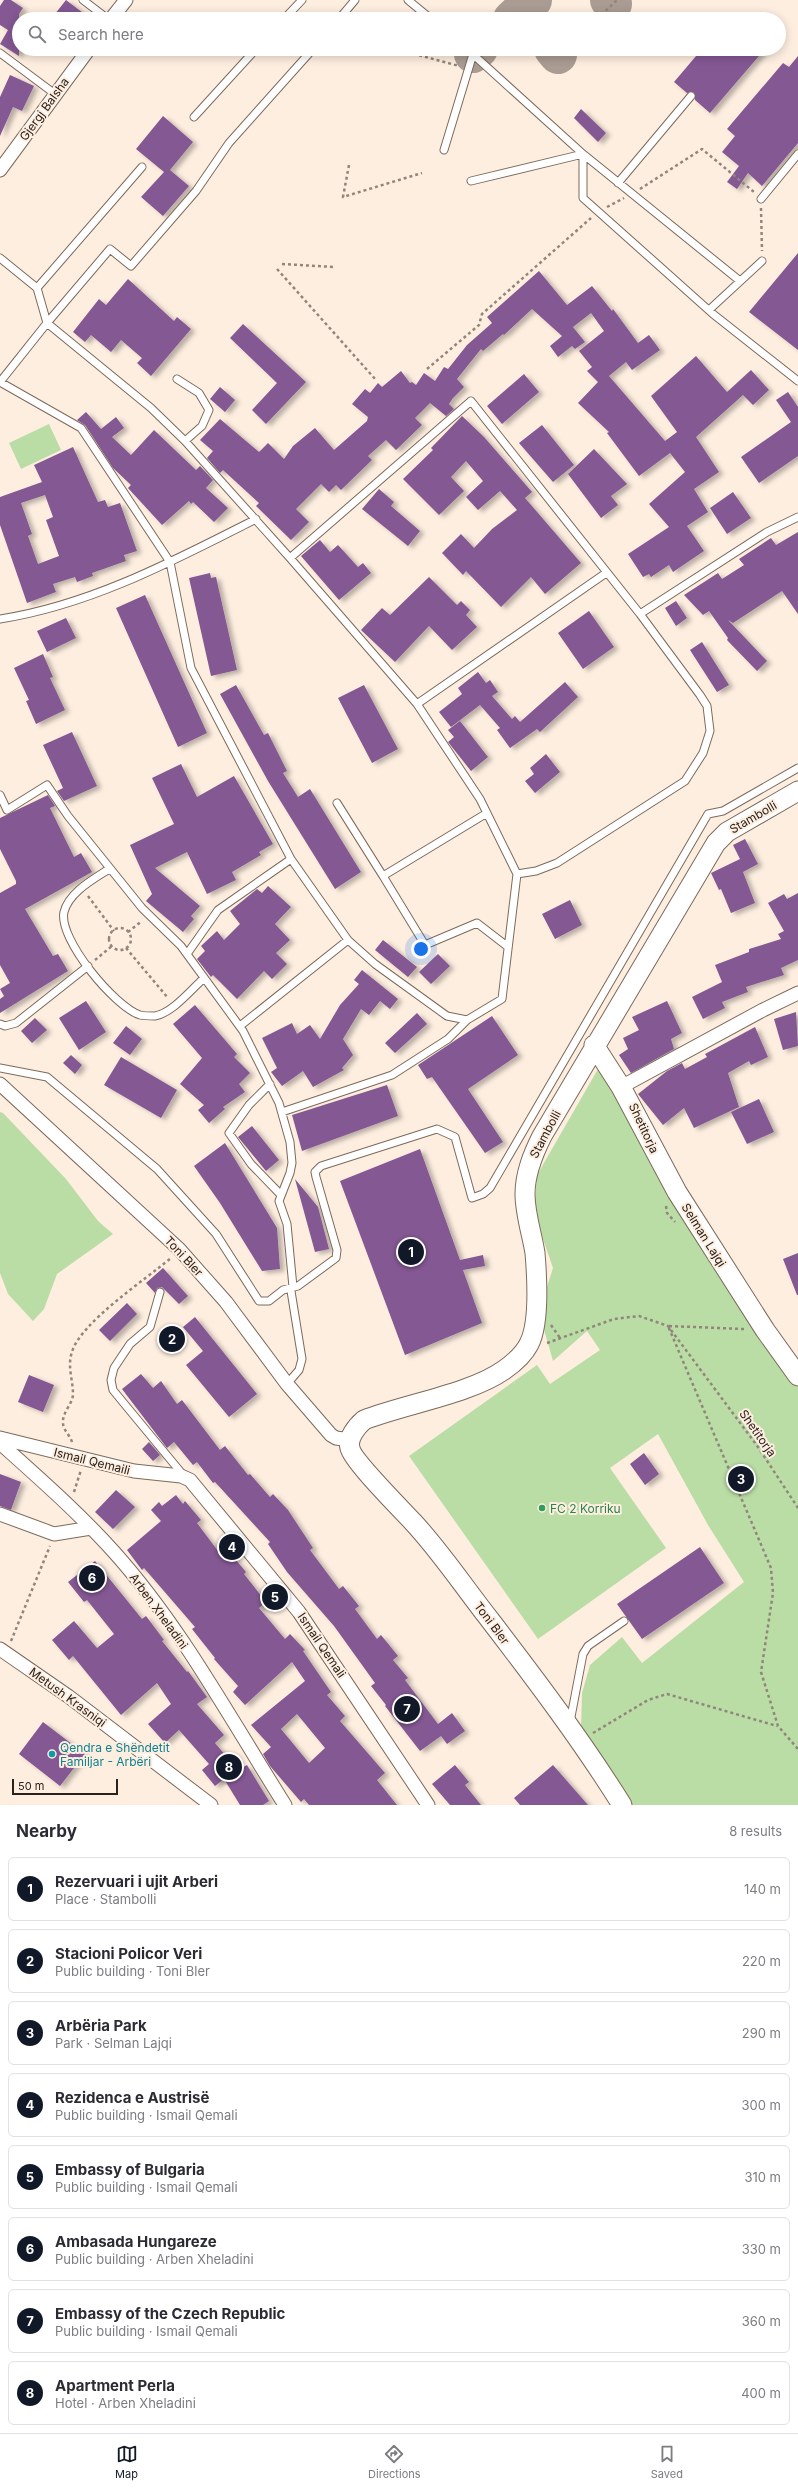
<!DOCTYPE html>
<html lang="en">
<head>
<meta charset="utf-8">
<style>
	:root { --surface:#fff; --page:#f2f2f3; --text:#2b2b33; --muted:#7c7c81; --line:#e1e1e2; --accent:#111827 }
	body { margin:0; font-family:Inter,sans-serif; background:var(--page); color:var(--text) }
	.scale { position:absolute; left:12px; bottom:10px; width:106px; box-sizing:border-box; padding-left:4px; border:2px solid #2a221c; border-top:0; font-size:11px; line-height:14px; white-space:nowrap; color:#2a221c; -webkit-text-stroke:3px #feeee0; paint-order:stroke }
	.you { position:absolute; left:421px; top:949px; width:14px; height:14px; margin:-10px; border:3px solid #fff; border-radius:50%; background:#1a73e8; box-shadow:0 0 0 6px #1a73e833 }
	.badge { display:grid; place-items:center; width:26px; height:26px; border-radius:50%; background:var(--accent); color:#fff; font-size:13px; font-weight:700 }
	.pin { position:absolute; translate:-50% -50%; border:2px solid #fff; box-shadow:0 1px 4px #0006 }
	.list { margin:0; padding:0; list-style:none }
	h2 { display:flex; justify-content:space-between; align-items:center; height:52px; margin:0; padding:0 16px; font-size:17px }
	h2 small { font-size:13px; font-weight:400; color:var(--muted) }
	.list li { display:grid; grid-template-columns:26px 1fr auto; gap:12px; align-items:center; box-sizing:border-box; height:64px; margin:0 8px 8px; padding:0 8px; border:1px solid var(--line); border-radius:6px }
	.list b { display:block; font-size:15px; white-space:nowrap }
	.list p { margin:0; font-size:13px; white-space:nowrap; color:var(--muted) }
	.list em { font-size:13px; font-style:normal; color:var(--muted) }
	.icon { flex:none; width:22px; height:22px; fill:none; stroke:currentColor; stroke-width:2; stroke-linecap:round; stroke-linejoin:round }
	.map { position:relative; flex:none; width:798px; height:1805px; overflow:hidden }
	.search { position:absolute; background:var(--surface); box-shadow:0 2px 10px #0003; left:12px; right:12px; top:12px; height:44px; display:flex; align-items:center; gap:10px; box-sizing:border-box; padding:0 14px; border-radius:22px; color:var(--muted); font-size:15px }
	.sheet { height:628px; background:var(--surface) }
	nav { display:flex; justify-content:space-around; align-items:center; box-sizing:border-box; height:56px; border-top:1px solid var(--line); background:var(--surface); font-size:11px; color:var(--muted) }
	nav a { display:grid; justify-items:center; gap:2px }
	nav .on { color:var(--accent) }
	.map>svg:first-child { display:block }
</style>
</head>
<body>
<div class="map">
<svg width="798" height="1805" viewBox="0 0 798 1805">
	<defs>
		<filter id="shadow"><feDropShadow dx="4.5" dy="2.5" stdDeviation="2" flood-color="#0004"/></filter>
	</defs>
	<rect width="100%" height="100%" fill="#feeee0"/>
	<path fill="#b9dda5" d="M49,424L61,450L21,469L9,443Z
		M598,1069L606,1078L793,1381L798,1387V1805H632L581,1730L582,1693L590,1665L622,1637L642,1663L744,1582L708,1525L658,1434L610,1468L666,1548L538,1639L409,1456L537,1365L550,1384L600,1350L587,1331L553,1361L539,1312L553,1268L534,1213L537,1175Z
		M0,1112L3,1113L66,1179L98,1221L113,1234L57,1274L44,1309L33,1321L8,1294L0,1273Z"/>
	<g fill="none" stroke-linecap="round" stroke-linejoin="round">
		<path stroke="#aa9c92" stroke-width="38" d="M609,0L613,4
			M512,19L533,0
			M553,49L558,55
			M473,54L479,49"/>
	</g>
	<path fill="#845893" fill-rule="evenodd" filter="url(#shadow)" d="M4,0H11L23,8L19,14V56L0,44L8,30L0,25V6Z
		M66,0L91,19H51Z
		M702,49H765L710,113L695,100L694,92L687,93L674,82Z
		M798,56V143L762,186L748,173L737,189L727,182L739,166L722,152L735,136L727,129L783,63L789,67Z
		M10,75L34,86L22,111L13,107L0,136V97Z
		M581,109L606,133L598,142L574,118Z
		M163,116L193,142L170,170L189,186L163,216L141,197L164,172L136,149Z
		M798,253V350L749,312Z
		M539,271L567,305L592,286L612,311L613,309L638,343L649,335L660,350L632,370L626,362L609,376L665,441L677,432L651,396L696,356L727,392L751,370L769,390L753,405L743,395L696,437L719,472L694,489L708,512L687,526L704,551L673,572L669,565L651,577L649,574L643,577L628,554L669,527L649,504L685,472L670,453L639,476L607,433L609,432L578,403L598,382L587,371L592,367L579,351L604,331L591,313L573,327L585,342L575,349L572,346L558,357L550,346L562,336L532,309L504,335L503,334L483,351L481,349L457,379L464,387L453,398L449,404L454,409L446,416L430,403L415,418L422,425L396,450L386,440L368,456L372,460L341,490L336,485L329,492L321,484L296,509L309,522L291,540L256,506L259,503L223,470L220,473L207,458L213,451L200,440L220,419L259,452L268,443L284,459L293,446L315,428L334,450L367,421L368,417L352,404L365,389L370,393L378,383L382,387L401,371L410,383L412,382L416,385L424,373L435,381L444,367L448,369L467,345L492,323L487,317Z
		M128,279L174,321L177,317L191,329L151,376L137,363L142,358L121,340L111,352L91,335L85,342L73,332L99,299L106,305Z
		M243,324L306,382L266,424L252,410L277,383L230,338Z
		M524,374L539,392L502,424L487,406Z
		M220,387L235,400L225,412L210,399Z
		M788,392L798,407V456L759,483L741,457L791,422L776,400Z
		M86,412L101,429L116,417L124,428L112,437L131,455L154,430L196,470L200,466L213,480L206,488L228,508L214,522L193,502L191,504L189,501L162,525L128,488L131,485L113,468L85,425L77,420Z
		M462,416L484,437L532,492L525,498L581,563L545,594L531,577L501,607L466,571L463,575L442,553L461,534L474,548L492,529L517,510L500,491L478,510L466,497L483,481L466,461L451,477L464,491L439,515L403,479L433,450L431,448Z
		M542,425L574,465L553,482L519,443Z
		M73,447L98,502L105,500L108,507L120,503L137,551L124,555L126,561L92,573L93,576L77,582L75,577L53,584L56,592L27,603L0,525V497L42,482L34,465ZM45,495L53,517L46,520L59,556L38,564L28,536L32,534L21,503Z
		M594,449L627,484L611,496L618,505L601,518L568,474Z
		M379,489L394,502L391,506L420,531L408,546L362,509Z
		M733,492L751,518L727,534L710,508Z
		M798,532V614L782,591L733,623L728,620L767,661L757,671L727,640L728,638L709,611L703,615L684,595L718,573L722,579L744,565L739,559L771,538L776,545Z
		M320,540L330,552L338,545L358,567L363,563L371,573L339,600L301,556Z
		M210,573L211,578L216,577L237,670L211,676L189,578Z
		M429,577L457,605L461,601L470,610L466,615L477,627L452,650L429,626L395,662L361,630L382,608L390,615Z
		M145,595L207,733L178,747L116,608Z
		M676,601L687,618L676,626L665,608Z
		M589,611L614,647L583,669L558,633Z
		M66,618L76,638L47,652L37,631Z
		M702,642L729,685L717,692L690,650Z
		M43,654L53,677L50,678L65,710L36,724L26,701L29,700L14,668Z
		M478,672L486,683L490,680L498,692L492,696L512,719L515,716L520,722L565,682L578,697L540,732L537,729L510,748L497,730L500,728L480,705L451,727L439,712L462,694L458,688Z
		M236,685L264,735L268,733L287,771L283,773L298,797L310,789L361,872L335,889L268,781L220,694Z
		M364,685L398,749L372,763L338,698Z
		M460,721L488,757L471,771L448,742L454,737L448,730Z
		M72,732L97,786L64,801L57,791L63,788L43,745Z
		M546,754L560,772L535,793L525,781L534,774L530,768Z
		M181,764L197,797L234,776L273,844L259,852L261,855L232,872L236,880L207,894L187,852L155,868L200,906L191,916L194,919L183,932L146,901L152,894L130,845L174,824L152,778Z
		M48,795L55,806L50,808L74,857L81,853L92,872L25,909L53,956L58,954L68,971L0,1013V999L4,996L0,989L10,983L0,965V893L16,884V881L0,849V818Z
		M745,839L758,864L743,872L755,903L731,913L721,889L719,890L711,873L740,859L733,845Z
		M268,886L291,907L275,924L290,940L276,953L287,964L272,979L264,971L237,999L213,975L211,977L197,959L205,951L201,946L217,931L224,940L240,924L230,911L257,889L262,893Z
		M798,893V960L781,968L784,975L746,987L748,992L722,1002L725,1008L703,1019L692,997L722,982L715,965L749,952V949L781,939L778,934L784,931L768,903L784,894L787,899Z
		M570,900L582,925L555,939L542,914Z
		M383,940L417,967L408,977L375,950Z
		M438,954L450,966L431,984L419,972Z
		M362,970L398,999L390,1009L380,1001L369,1015L361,1009L343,1039L353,1055L342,1068L344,1070L313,1087L303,1071L282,1086L271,1072L277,1068L262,1038L292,1023L297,1034L310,1025L320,1039L340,1005L359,984L354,980Z
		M86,1001L106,1032L79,1050L59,1018Z
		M667,1001L682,1033L671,1039L674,1049L631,1073L619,1055L628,1049L623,1038L639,1030L632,1017Z
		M195,1005L237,1054L234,1057L250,1073L239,1084L245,1092L223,1107L225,1109L209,1123L198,1110L204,1105L180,1084L202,1058L173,1024Z
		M796,1012L798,1046L783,1050L774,1019Z
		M417,1013L427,1024L395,1053L385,1043Z
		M492,1016L518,1055L468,1089L503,1142L485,1153L432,1077L427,1079L418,1065Z
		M35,1018L47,1030L32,1043L21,1031Z
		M126,1026L142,1039L130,1055L113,1043Z
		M755,1027L768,1057L751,1065L749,1061L728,1073L739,1107L694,1128L684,1108L663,1125L638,1094L667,1071L682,1063L685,1069L707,1057L705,1054Z
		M71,1055L82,1065L75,1074L63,1063Z
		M121,1057L177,1090L161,1118L104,1085Z
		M387,1085L398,1116L302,1151L292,1115Z
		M759,1099L774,1132L747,1144L731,1112Z
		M252,1126L279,1160L266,1171L238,1137Z
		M225,1143L277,1228L280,1269L262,1271L220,1203L194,1166Z
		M420,1149L460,1260L483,1255L485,1266L463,1270L482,1323L405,1355L340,1181Z
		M295,1179L318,1207L329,1249L315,1252Z
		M798,1253V1295H797L783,1259Z
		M163,1268L188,1296L179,1304L162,1287L157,1288L155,1293L146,1283Z
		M127,1303L137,1314L110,1341L99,1330Z
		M195,1317L257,1394L229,1417L186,1365L203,1351L183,1327Z
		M141,1374L153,1388L161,1381L177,1404L182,1400L220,1450L225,1446L248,1475L250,1474L270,1497L273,1494L288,1510L313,1548L310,1550L339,1589L343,1586L359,1606L355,1609L377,1639L381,1635L398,1656L393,1660L408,1678L405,1680L438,1724L452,1713L465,1731L447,1744L441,1736L420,1751L385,1706L386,1705L371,1686L375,1683L334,1626L287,1572L268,1544L270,1542L215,1482L213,1483L197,1462L193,1465L174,1442L167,1448L122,1389Z
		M29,1375L54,1385L43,1412L18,1402Z
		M149,1442L160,1455L153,1461L142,1449Z
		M644,1453L659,1474L645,1485L630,1464Z
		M0,1474L21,1482L11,1510L0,1506Z
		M116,1490L135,1507L113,1529L95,1512Z
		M176,1495L183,1504L185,1501L201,1520L197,1523L224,1559L230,1553L246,1572L244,1574L266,1602L259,1608L285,1639L290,1634L305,1650L303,1651L331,1692L327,1695L345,1716L340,1721L385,1773L377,1780L397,1805H309L304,1799L301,1802L270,1766L263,1754L271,1747L251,1725L305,1681L292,1662L245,1705L233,1692L238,1686L214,1659L215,1658L192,1629L195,1627L144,1568L142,1570L127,1550L161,1521L151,1510L159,1502L162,1506ZM297,1714L325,1748L309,1763L281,1729Z
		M700,1547L724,1583L642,1639L617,1604Z
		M95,1561L142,1619L146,1616L164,1640L162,1641L187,1672L188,1671L207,1697L197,1704L224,1735L215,1743L238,1770L247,1765L269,1801L263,1805H240L224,1779L215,1786L202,1770L209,1764L179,1730L165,1743L148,1724L171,1704L157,1683L121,1715L73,1656L69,1660L52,1640L74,1621L97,1648L114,1634L87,1600L84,1602L68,1582Z
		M43,1722L85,1754L60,1786L19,1754Z
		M455,1765L469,1782L465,1785L481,1805H450L432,1784Z
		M553,1765L588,1805H520L514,1798Z"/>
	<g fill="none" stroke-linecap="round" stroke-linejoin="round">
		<g stroke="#7c6a5b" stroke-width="9">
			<path id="lane" d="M83,0L108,19
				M408,0L431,19
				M284,19L302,0
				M339,19L355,0
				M467,49L583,154V198L713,314L798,381
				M0,53L55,94
				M194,117L256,49
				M444,150L473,54
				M471,181L583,154L740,281
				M618,183L691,96
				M761,199L798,154
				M0,258L37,288L47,323L0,382
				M37,288L142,167
				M709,310L762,261
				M177,379L199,393L209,410L202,426L185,441
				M0,382L81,428L170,562L191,668L291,859L218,910L187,954
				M290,558L471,401L640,614L700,695L707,706L710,731L703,753L685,781L557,863L536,871L517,874
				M640,614L767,532L798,517
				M0,619C91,605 175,560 256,519
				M417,704L606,573
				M0,795L7,810L47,785L68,816L142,908L181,946L243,1031L279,1103L290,1142L292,1163L290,1173L279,1201L287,1224L293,1287L291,1291L302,1359L299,1370L287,1384
				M337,803L383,876L487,813
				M291,859L348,940L375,964L447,1016L467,1020L502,999L517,874L480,799L417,704L290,558L185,441L151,408L47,323L110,249L131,266L196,191L229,143L313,49
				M109,869C94,879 69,892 64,912C58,939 115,1007 140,1015C144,1016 150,1016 155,1016C172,1013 190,991 203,979
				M383,876L425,945L477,923L508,947
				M0,1024L5,1026L16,1023L88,966
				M240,1026L348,940
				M0,1068L47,1077L157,1169L216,1234L259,1301H269L283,1290L298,1286L336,1258L337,1250L316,1177L315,1172L321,1166L437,1129L455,1137L472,1198L483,1194L490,1188L708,814L723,811L798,768
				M270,1084L249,1105L229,1133L251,1164L281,1195
				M282,1112L392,1075L448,1039L467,1020
				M160,1292L150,1327L130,1344L114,1368L111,1380L113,1390L122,1401L184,1476
				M570,1722L583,1654L588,1646L624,1621"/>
		</g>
		<g stroke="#7c6a5b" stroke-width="15">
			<path id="street" d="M111,19L126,0
				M0,170L89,49
				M0,1084L179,1249L226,1302L287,1384L331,1435L336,1438L351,1440
				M621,1087L763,1010L798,993
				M0,1438L134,1471L181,1476L190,1480L299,1612L428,1805
				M0,1443C39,1478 79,1513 114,1552C182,1628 231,1720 285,1805
				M0,1514L54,1534L91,1528
				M0,1649L68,1696L211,1805"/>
		</g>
		<g stroke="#7c6a5b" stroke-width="21">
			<path id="secondary" d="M594,1045L621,1087L677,1192L765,1330L798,1376
				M622,1805C582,1741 536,1680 490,1620C464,1587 441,1552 413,1522C402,1510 352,1460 350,1448C347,1438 357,1426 364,1420C405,1404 470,1394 504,1370C514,1363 524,1354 529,1344C540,1323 537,1277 535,1253C532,1234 525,1214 525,1194C525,1173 533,1154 542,1136L716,843L727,832L798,791"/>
		</g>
		<path stroke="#92867c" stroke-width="2.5" stroke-dasharray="3 3" stroke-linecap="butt" d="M597,19L617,0
			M396,49L459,66
			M558,55L564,49
			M349,165L343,197L422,173
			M640,189L702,149L754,192
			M607,207L624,198
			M761,208L762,251
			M282,264L334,267
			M277,269L376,380
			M427,369L479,325L482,314L591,218
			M88,896L114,931
			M109 939a11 11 0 1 1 22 0a11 11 0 1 1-22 0Z
			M128,932L142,921
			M126,948L168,998
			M95,960L112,946
			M666,1206L667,1213L675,1222
			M551,1325L560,1338
			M744,1329L668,1326L771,1568L773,1593L761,1672L778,1726L798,1749
			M547,1343L614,1319L639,1316L668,1326L758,1447L798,1508
			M72,1442C70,1435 63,1430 63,1423C62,1412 73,1404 73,1394C73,1380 67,1366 72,1352C80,1323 146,1279 171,1258
			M74,1492L81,1470
			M11,1641L50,1546
			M593,1733L648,1700L667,1694L777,1726"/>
		<use href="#lane" stroke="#fff" stroke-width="7"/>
		<use href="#street" stroke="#fff" stroke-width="13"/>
		<use href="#secondary" stroke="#fff" stroke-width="19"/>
	</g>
	<circle fill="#2e9e5b" stroke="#feeee0" stroke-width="1.5" cx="542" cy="1508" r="4"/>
	<circle fill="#0f9aa8" stroke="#feeee0" stroke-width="1.5" cx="52" cy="1754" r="4"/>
	<g text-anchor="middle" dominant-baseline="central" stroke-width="4" stroke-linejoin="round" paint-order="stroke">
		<g font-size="12" fill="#2a221c" stroke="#feeee0">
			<text transform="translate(44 109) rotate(-54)">Gjergj Balsha</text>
			<text transform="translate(753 817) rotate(-30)">Stambolli</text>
			<text transform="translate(644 1128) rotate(65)">Shetitorja</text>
			<text transform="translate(545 1134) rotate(-62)">Stambolli</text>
			<text transform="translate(704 1235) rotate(58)">Selman Lajqi</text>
			<text transform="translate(184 1256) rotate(47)">Toni Bler</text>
			<text transform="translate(758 1433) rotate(55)">Shetitorja</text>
			<text transform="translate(92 1461) rotate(14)">Ismail Qemaili</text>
			<text transform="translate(159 1611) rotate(54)">Arben Xheladini</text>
			<text transform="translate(492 1623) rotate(53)">Toni Bler</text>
			<text transform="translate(322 1645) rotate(56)">Ismail Qemali</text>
			<text transform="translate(68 1697) rotate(36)">Metush Krasniqi</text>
		</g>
		<g font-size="12" fill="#27864d" stroke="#feeee0" text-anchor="start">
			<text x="550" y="1508">FC 2 Korriku</text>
		</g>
		<g font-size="12" fill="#0d838f" stroke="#feeee0" text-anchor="start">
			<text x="60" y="1747">Qendra e Shëndetit<tspan x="60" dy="14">Familjar - Arbëri</tspan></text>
		</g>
	</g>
</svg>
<div class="scale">50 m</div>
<div class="you"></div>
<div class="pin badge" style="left:411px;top:1252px">1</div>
<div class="pin badge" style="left:172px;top:1339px">2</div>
<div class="pin badge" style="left:741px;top:1479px">3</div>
<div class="pin badge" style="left:232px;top:1547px">4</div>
<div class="pin badge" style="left:275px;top:1597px">5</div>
<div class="pin badge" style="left:92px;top:1578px">6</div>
<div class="pin badge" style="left:407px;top:1709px">7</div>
<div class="pin badge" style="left:229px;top:1767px">8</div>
<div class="search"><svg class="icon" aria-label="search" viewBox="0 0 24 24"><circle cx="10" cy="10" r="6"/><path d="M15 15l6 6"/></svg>Search here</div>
</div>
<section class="sheet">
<h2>Nearby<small>8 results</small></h2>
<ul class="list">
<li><span class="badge">1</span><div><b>Rezervuari i ujit Arberi</b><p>Place · Stambolli</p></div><em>140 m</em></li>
<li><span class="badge">2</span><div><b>Stacioni Policor Veri</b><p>Public building · Toni Bler</p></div><em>220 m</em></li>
<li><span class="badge">3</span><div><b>Arbëria Park</b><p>Park · Selman Lajqi</p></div><em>290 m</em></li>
<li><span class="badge">4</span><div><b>Rezidenca e Austrisë</b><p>Public building · Ismail Qemali</p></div><em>300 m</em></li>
<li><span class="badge">5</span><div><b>Embassy of Bulgaria</b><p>Public building · Ismail Qemali</p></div><em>310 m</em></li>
<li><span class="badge">6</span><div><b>Ambasada Hungareze</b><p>Public building · Arben Xheladini</p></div><em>330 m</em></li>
<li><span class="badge">7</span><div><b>Embassy of the Czech Republic</b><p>Public building · Ismail Qemali</p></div><em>360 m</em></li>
<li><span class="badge">8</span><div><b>Apartment Perla</b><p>Hotel · Arben Xheladini</p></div><em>400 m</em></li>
</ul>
</section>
<nav>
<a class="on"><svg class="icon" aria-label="map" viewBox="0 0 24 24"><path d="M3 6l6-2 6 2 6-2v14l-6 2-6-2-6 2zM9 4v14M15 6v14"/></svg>Map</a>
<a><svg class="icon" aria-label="directions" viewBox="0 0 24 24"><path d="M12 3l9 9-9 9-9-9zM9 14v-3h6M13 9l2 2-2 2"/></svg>Directions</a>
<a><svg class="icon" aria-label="saved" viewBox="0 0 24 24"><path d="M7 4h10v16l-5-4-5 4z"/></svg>Saved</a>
</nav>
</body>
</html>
